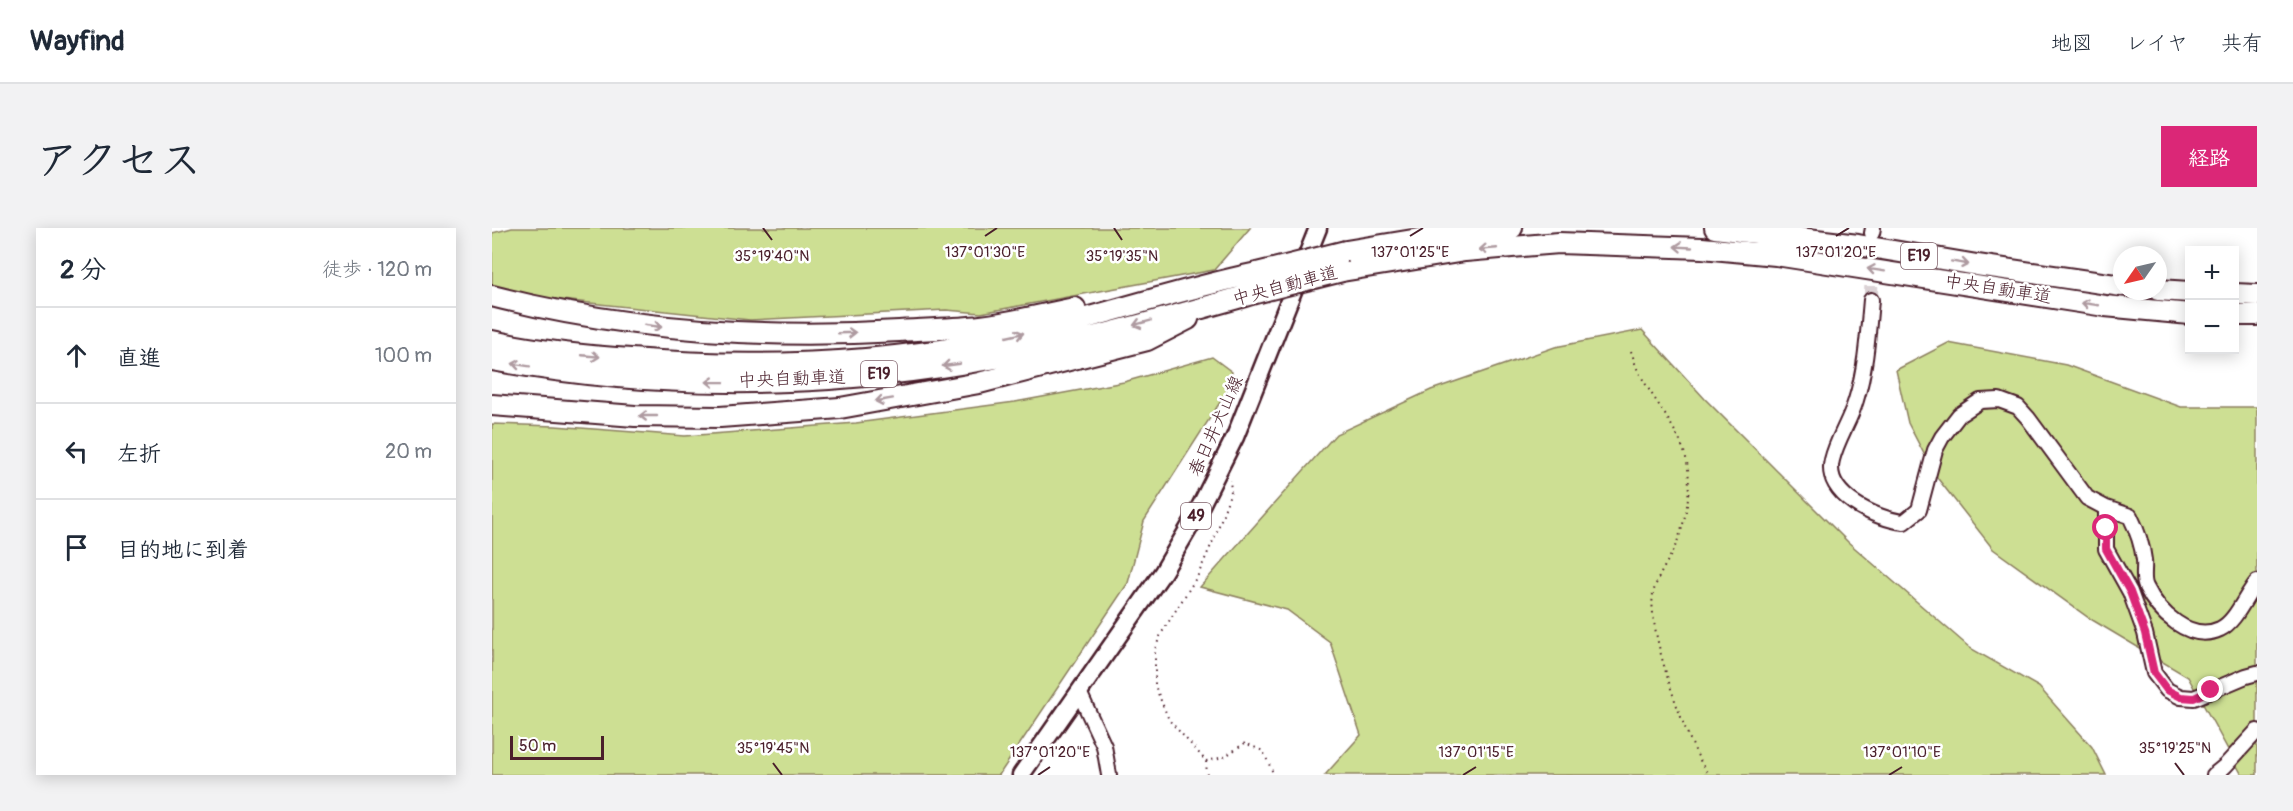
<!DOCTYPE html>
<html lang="ja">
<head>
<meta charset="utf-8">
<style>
	:root { --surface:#fff; --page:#f2f2f3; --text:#1f2937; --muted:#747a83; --line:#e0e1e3; --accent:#db2777 }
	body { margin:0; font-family:Pangolin,"Klee One",sans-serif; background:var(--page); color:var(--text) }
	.controls { position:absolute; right:18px; top:18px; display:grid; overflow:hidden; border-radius:0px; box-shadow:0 3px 15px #0003 }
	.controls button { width:54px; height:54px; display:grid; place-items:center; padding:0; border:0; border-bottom:2px solid var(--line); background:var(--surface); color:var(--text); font:30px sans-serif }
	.compass { position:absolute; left:1621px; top:18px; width:54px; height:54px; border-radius:50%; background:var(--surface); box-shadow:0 3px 15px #0003; rotate:236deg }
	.scale { position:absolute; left:18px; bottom:15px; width:94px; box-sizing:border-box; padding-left:6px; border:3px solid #4a1f2b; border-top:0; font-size:16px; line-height:21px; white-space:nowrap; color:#4a1f2b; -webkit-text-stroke:4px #fff; paint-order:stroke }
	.stop { position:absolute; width:18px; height:18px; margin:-14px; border:4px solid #db2777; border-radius:50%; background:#fff }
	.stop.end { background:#db2777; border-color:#fff; box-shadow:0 2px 6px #0008 }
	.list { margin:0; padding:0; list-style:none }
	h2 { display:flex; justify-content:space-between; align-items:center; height:78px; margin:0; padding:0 24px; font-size:26px }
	h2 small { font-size:20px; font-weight:400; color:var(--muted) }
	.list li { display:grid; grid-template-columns:39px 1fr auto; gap:18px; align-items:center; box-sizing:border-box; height:96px; padding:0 24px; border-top:2px solid var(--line) }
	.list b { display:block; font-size:22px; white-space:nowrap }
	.list em { font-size:20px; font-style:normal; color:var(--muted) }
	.icon { flex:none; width:33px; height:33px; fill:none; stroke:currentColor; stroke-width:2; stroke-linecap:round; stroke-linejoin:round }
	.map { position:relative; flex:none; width:1765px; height:547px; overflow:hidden; border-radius:0px }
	header { display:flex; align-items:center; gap:36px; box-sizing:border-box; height:84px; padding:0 30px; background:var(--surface); border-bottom:2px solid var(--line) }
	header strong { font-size:28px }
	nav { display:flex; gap:33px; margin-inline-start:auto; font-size:21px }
	.intro { display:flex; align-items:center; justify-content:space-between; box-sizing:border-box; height:144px; padding:0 36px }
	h1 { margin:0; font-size:42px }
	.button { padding:15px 27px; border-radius:0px; background:var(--accent); color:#fff; font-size:21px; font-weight:700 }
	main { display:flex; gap:36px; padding:0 36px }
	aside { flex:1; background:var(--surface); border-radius:0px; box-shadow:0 3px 15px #0003 }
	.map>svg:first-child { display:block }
</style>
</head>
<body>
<header>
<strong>Wayfind</strong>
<nav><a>地図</a><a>レイヤ</a><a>共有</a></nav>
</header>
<div class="intro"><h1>アクセス</h1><a class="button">経路</a></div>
<main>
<aside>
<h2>2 分<small>徒歩 · 120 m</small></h2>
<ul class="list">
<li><svg class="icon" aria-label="ahead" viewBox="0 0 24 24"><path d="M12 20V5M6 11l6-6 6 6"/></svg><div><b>直進</b></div><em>100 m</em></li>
<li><svg class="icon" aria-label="left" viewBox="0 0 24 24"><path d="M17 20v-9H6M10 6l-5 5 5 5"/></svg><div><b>左折</b></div><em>20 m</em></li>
<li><svg class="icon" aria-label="arrive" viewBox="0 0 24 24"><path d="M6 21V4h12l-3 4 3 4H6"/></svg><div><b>目的地に到着</b></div></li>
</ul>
</aside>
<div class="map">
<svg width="1765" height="547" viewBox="0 0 1765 547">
	<rect width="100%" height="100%" fill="#fff"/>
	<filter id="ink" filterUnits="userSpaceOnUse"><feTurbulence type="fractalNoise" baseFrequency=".0167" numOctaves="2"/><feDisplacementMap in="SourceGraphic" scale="12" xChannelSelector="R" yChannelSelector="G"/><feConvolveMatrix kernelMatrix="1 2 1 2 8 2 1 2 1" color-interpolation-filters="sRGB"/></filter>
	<g filter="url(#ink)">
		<path fill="#cddf93" stroke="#8c7f5f" stroke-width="1.5" d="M20,0H758L722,42L489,85L454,82L258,92L60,71L0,58V5Z
			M1150,102L1213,171L1356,314L1478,420L1547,459L1600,519L1614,547H833L869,507L838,414L795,382L708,359L844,206L939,162L1063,119Z
			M1456,115L1574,137L1689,179H1765V547H1750L1696,449L1597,390L1501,321L1443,247L1416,195L1404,142Z
			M720,129L740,144L734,165L652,293L636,355L507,547H0V196L63,198L193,208L364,195L523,174L632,154Z"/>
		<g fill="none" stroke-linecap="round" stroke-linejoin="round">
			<path stroke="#dbd2d5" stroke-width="14" stroke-dasharray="14 7" stroke-linecap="butt" d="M1379,72L1380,11"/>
			<g stroke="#4a1f2b" stroke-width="18">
				<path id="minor" d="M1380,5L1381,0
					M1379,72C1376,105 1374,140 1364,172C1358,193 1345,211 1340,232C1331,267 1384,291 1412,294L1427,282L1443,222L1450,209L1467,187L1488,173L1507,172L1526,179L1536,190L1595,270L1614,280L1638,288C1645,302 1650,315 1652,332C1653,340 1650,352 1654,359C1666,384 1698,415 1728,401C1744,394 1754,366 1765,354
					M1614,280V321L1638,364L1653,405L1662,445L1675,462L1689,469L1702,470L1754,448L1765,445
					M587,464L612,518L617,547
					M1722,547L1733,538L1765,503"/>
			</g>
			<g stroke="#4a1f2b" stroke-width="21">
				<path id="major" d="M529,547L671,344L701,293L743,209L826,0"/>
			</g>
			<g stroke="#4a1f2b" stroke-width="24">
				<path id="highway" d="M1223,0L1366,17L1485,37L1630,58
					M854,23L963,5L1020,0
					M850,43L973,23L1067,15L1210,20L1284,27L1613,78L1698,86
					M1666,62L1698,64
					M1742,66L1765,67
					M0,68C133,102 270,111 407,103C434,101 462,101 489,98C521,94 552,86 583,80
					M1742,87H1765
					M0,113C46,123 93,128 139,131C253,140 367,137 479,117C576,100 669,65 765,45
					M0,132C156,161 319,161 475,135C574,119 671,91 767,64
					M0,177L143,188L228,189L348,180L487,155L655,112L696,91"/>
			</g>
			<path stroke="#4a1f2b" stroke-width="2" stroke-dasharray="1.5 4.5" stroke-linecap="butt" d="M1139,123C1142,131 1144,141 1149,148C1164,176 1193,209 1196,241C1199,267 1193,297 1182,321C1175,335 1164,351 1161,366C1155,402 1195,518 1217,547
				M714,533L732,529L753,515L771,523L782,547
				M715,547L714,533L677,492L663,458V421L669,406L706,347L724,306L739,263L738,252"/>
			<use href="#minor" stroke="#fff" stroke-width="14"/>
			<use href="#major" stroke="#fff" stroke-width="16"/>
			<use href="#highway" stroke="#fff" stroke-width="20"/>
			<g stroke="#4a1f2b" stroke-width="24" stroke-linecap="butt">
				<path id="highway-bridge" d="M765,45L854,23
					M767,64L850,43"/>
			</g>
			<use href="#highway-bridge" stroke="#fff" stroke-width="20"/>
		</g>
		<defs><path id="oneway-shaft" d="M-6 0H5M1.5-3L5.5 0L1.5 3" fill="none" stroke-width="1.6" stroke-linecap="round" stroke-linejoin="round" transform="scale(1.5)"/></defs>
		<g stroke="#ae9aa0">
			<use href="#oneway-shaft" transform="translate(1191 19) rotate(-177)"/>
			<use href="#oneway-shaft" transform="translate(996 21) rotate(175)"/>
			<use href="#oneway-shaft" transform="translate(1468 35) rotate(10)"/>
			<use href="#oneway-shaft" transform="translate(1384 42) rotate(-171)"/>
			<use href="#oneway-shaft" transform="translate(1598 76) rotate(-171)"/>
			<use href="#oneway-shaft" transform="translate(650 95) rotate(165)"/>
			<use href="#oneway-shaft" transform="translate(161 98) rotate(8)"/>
			<use href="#oneway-shaft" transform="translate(355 105) rotate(-2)"/>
			<use href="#oneway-shaft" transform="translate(523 107) rotate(-13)"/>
			<use href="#oneway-shaft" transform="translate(99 128) rotate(5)"/>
			<use href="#oneway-shaft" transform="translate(29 137) rotate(-171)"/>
			<use href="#oneway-shaft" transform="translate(459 137) rotate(172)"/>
			<use href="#oneway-shaft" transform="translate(223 154) rotate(-179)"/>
			<use href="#oneway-shaft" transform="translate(392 172) rotate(170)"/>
			<use href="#oneway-shaft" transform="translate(156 188) rotate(-180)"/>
		</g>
	</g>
	<g fill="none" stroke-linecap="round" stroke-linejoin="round" filter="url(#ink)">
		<path stroke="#db2777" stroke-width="8" d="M1614,300V321L1638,364L1653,405L1662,445L1675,462L1689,469L1702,470L1719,462"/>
	</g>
	<path fill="none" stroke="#4a1f2b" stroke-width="2" d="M271,0L280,12M622,0L630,12M493,8L505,0M918,8L931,0M1344,8L1357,0M281,535L290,547M1683,535L1692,547M546,547L558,539M971,547L984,539M1397,547L1410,539"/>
	<g text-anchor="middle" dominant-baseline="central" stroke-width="5" stroke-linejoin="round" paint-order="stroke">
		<g fill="#fff" stroke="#80626b" stroke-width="1.5">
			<rect x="1409" y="15" width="36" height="26" rx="4.5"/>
			<rect x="369" y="133" width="36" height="26" rx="4.5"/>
			<rect x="689" y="275" width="30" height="26" rx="4.5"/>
		</g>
		<g font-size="16" font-weight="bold" fill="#4a1f2b">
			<text x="1427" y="28">E19</text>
			<text x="387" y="146">E19</text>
			<text x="704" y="288">49</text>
		</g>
		<g font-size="18" fill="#4a1f2b" stroke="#fff">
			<text transform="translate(793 58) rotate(-15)">中央自動車道</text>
			<text transform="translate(1506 61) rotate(9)">中央自動車道</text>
			<text transform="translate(300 151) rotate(-2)">中央自動車道</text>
			<text transform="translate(724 198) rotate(-66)">春日井犬山線</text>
		</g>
	</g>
	<g font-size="15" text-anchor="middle" fill="#4a1f2b" stroke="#fff" stroke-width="5" stroke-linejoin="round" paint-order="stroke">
		<text x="493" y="29">137°01'30"E</text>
		<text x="918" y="29">137°01'25"E</text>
		<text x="1344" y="29">137°01'20"E</text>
		<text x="280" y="33">35°19'40"N</text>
		<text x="630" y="33">35°19'35"N</text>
		<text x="281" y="525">35°19'45"N</text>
		<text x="1683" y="525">35°19'25"N</text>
		<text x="558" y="529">137°01'20"E</text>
		<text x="984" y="529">137°01'15"E</text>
		<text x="1410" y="529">137°01'10"E</text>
	</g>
</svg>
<div class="controls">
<button>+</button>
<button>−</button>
</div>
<svg class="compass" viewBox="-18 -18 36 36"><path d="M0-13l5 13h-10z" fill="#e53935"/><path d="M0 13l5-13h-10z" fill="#747a83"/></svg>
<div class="scale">50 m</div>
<div class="stop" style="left:1614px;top:300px"></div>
<div class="stop end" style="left:1719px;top:462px"></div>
</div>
</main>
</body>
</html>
